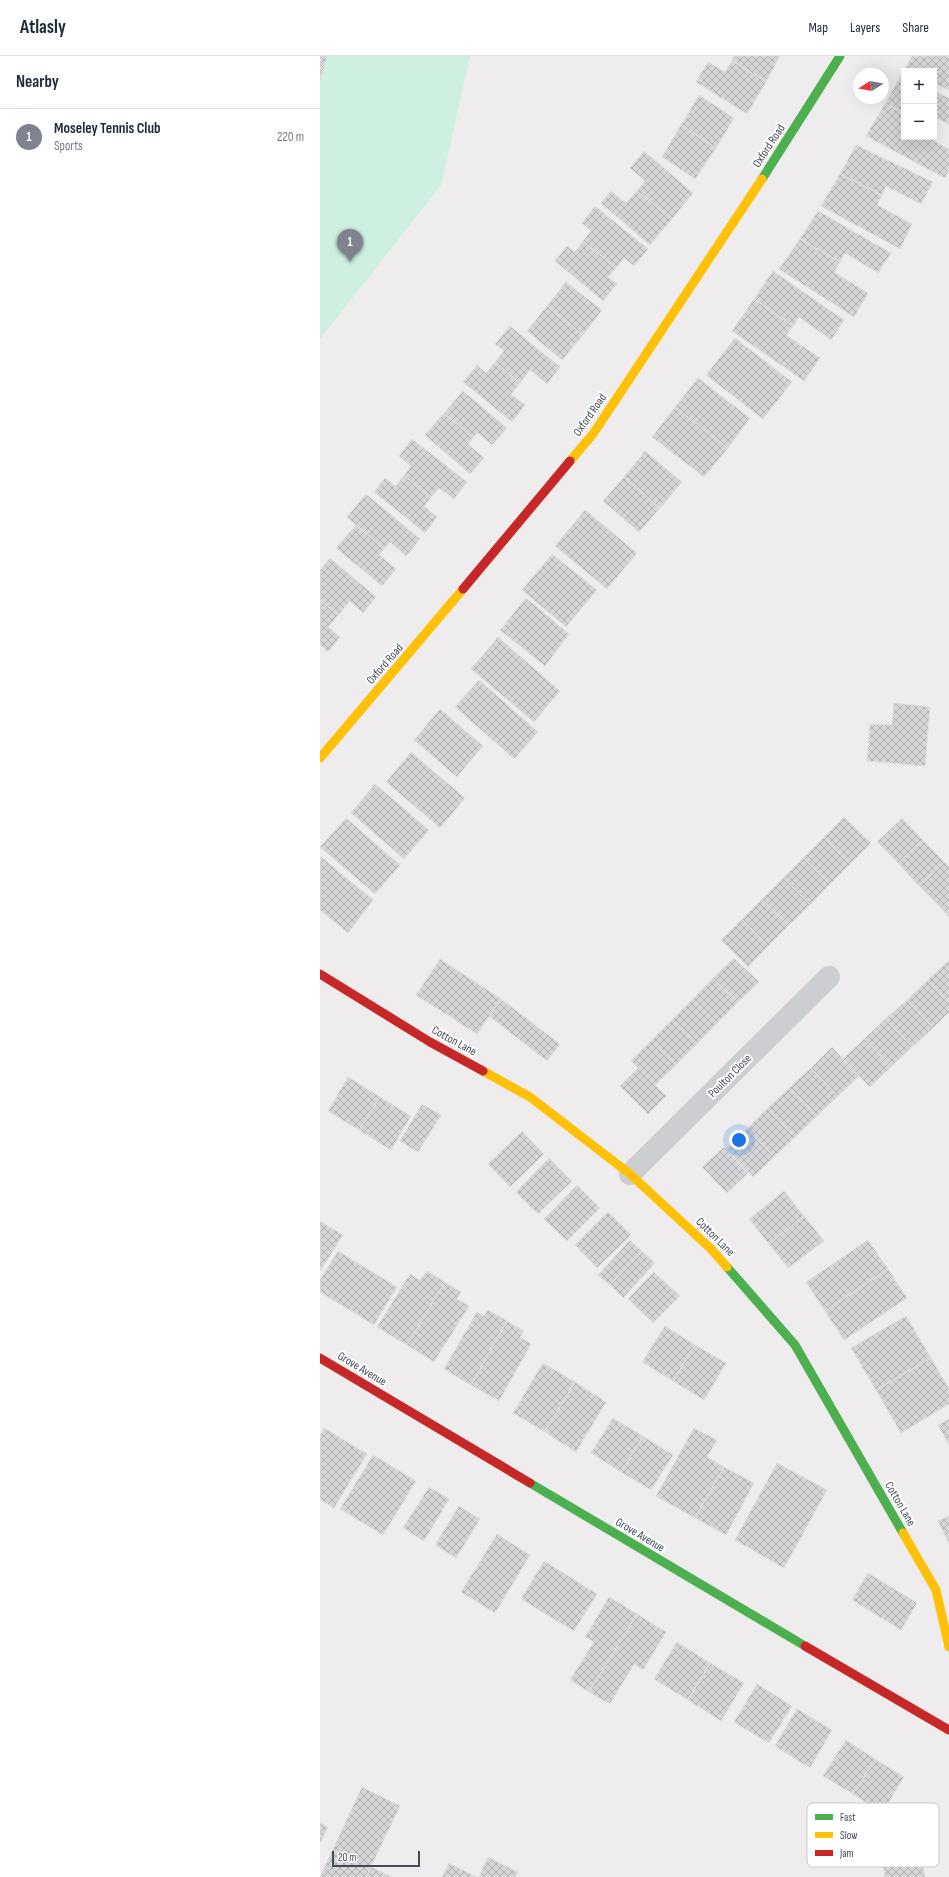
<!DOCTYPE html>
<html lang="en">
<head>
<meta charset="utf-8">
<style>
	:root { --surface:#fff; --page:#f6f6f7; --text:#1f2937; --muted:#747a83; --line:#e0e1e3; --accent:#7e838e }
	body { margin:0; font-family:"Sofia Sans Condensed",sans-serif; background:var(--page); color:var(--text) }
	.controls { position:absolute; right:12px; top:12px; display:grid; overflow:hidden; border-radius:0px; box-shadow:0 4px 16px #0002 }
	.controls button { width:36px; height:36px; display:grid; place-items:center; padding:0; border:0; border-bottom:1px solid var(--line); background:var(--surface); color:var(--text); font:20px sans-serif }
	.compass { position:absolute; left:533px; top:12px; width:36px; height:36px; border-radius:50%; background:var(--surface); box-shadow:0 4px 16px #0002; rotate:259deg }
	.scale { position:absolute; left:12px; bottom:10px; width:88px; box-sizing:border-box; padding-left:4px; border:2px solid #424a5b; border-top:0; font-size:11px; line-height:14px; white-space:nowrap; color:#424a5b; -webkit-text-stroke:3px #fff; paint-order:stroke }
	.you { position:absolute; left:419px; top:1084px; width:14px; height:14px; margin:-10px; border:3px solid #fff; border-radius:50%; background:#1a73e8; box-shadow:0 0 0 6px #1a73e833 }
	.badge { display:grid; place-items:center; width:26px; height:26px; border-radius:50%; background:var(--accent); color:#fff; font-size:13px; font-weight:700 }
	.pin { position:absolute; translate:-50% -33px; filter:drop-shadow(0 1px 2px #0008) }
	.pin::after { content:''; position:absolute; top:21px; width:14px; height:12px; background:inherit; clip-path:polygon(0 0,100% 0,50% 100%) }
	.list { margin:0; padding:0; list-style:none }
	h2 { display:flex; justify-content:space-between; align-items:center; height:52px; margin:0; padding:0 16px; font-size:17px }
	h2 small { font-size:13px; font-weight:400; color:var(--muted) }
	.list li { display:grid; grid-template-columns:26px 1fr auto; gap:12px; align-items:center; box-sizing:border-box; height:56px; padding:0 16px; border-top:1px solid var(--line) }
	.list b { display:block; font-size:15px; white-space:nowrap }
	.list p { margin:0; font-size:13px; white-space:nowrap; color:var(--muted) }
	.list em { font-size:13px; font-style:normal; color:var(--muted) }
	.map { position:relative; flex:none; width:629px; height:1821px; overflow:hidden }
	header { display:flex; align-items:center; gap:24px; box-sizing:border-box; height:56px; padding:0 20px; background:var(--surface); border-bottom:1px solid var(--line) }
	header strong { font-size:19px }
	nav { display:flex; gap:22px; margin-inline-start:auto; font-size:14px }
	main { display:flex }
	aside { flex:1; background:var(--surface) }
	.map>svg:first-child { display:block }
</style>
</head>
<body>
<header>
<strong>Atlasly</strong>
<nav><a>Map</a><a>Layers</a><a>Share</a></nav>
</header>
<main>
<aside>
<h2>Nearby<small></small></h2>
<ul class="list">
<li><span class="badge">1</span><div><b>Moseley Tennis Club</b><p>Sports</p></div><em>220 m</em></li>
</ul>
</aside>
<div class="map">
<svg width="629" height="1821" viewBox="0 0 629 1821">
	<defs>
		<pattern id="building-cross-hatch" width="8" height="8" patternUnits="userSpaceOnUse"><rect width="8" height="8" fill="#d6d5d8"/><path d="M0 0l8 8M0 8l8-8" fill="none" stroke="#afafb2"/></pattern>
	</defs>
	<rect width="100%" height="100%" fill="#eeecec"/>
	<path fill="#cdf0e0" d="M0,0H150L121,129L0,283Z"/>
	<path fill="url(#building-cross-hatch)" stroke="#dededf" d="M0,0H7L0,26Z
		M414,0H460L446,26L412,5Z
		M592,0H629V34L614,27V15H590L585,13Z
		M412,5L446,26L427,58L376,26L388,6L405,16Z
		M581,19L584,20V57L565,48Z
		M614,35L629,42V68L614,61Z
		M379,39L414,62L396,92L361,69Z
		M565,48L584,57V81H607L629,93V114L625,122L546,80Z
		M361,69L396,92L375,123L342,101Z
		M536,89L613,126L601,148L566,130L562,139L520,118Z
		M324,95L373,137L352,163L317,135L325,125L310,112Z
		M520,118L562,139L557,149L592,168L580,193L501,150Z
		M291,135L306,147L317,135L352,163L330,189L281,147Z
		M275,150L328,193L314,210L304,202L296,212L263,185L271,175L262,167Z
		M498,155L571,197L558,217L525,197L520,206L480,183Z
		M480,183L520,206L514,216L548,237L534,261L459,213Z
		M263,185L296,212L288,221L297,228L283,245L235,205L247,190L255,196Z
		M453,215L524,264L511,284L479,261L473,270L434,243Z
		M246,226L282,254L263,279L227,250Z
		M434,243L473,270L466,279L500,302L484,325L412,275Z
		M227,250L263,279L242,304L207,275Z
		M190,270L240,311L227,328L210,314L200,327L175,306L184,295L175,288Z
		M415,282L472,326L443,363L386,319Z
		M175,306L200,327L191,338L205,349L192,366L143,326L157,309L166,317Z
		M378,322L430,362L408,392L355,351Z
		M143,335L187,372L172,389L158,377L153,382L124,357Z
		M355,351L408,392L384,421L332,381Z
		M124,357L153,382L148,388L164,402L150,418L105,379Z
		M92,383L147,426L134,443L119,432L111,441L84,420L91,410L79,400Z
		M325,395L362,426L340,452L304,421Z
		M84,420L111,441L104,450L117,461L105,477L54,436L65,422L75,430Z
		M304,421L340,452L319,476L283,445Z
		M46,438L100,483L86,500L70,486L64,493L27,461Z
		M265,454L317,497L287,533L235,490Z
		M36,469L64,493L59,499L76,513L62,530L16,492Z
		M232,498L277,534L246,571L202,534Z
		M10,502L56,541L43,557L30,545L18,559L0,544V514Z
		M206,542L249,578L225,610L180,574Z
		M0,544L18,559L8,571L20,581L8,596L0,589Z
		M178,581L240,635L214,666L151,613Z
		M159,624L218,676L194,703L135,651Z
		M574,647L610,651L605,710L547,705L550,668L572,669Z
		M120,653L163,690L137,721L94,684Z
		M91,696L145,742L120,772L66,726Z
		M55,728L109,774L84,803L31,757Z
		M524,761L551,787L530,808L504,781Z
		M26,762L80,809L55,838L0,791Z
		M582,762L603,784L578,807L557,786Z
		M504,781L530,808L510,828L483,802Z
		M603,784L624,806L599,830L578,807Z
		M0,800L53,844L28,877L0,854Z
		M483,802L510,828L490,849L463,822Z
		M624,806L629,811V845L621,852L599,830Z
		M463,822L490,849L469,869L442,843Z
		M442,843L469,869L448,890L422,863Z
		M629,845V861L621,852Z
		M422,863L448,890L428,911L401,884Z
		M414,902L439,926L418,946L393,922Z
		M120,903L181,943L157,978L96,939Z
		M629,904V947L608,924Z
		M393,922L418,946L397,967L373,943Z
		M608,924L629,947V956L613,972L587,944Z
		M181,943L240,988L227,1005L169,960Z
		M373,943L397,967L377,988L352,964Z
		M587,944L613,972L592,991L565,963Z
		M565,963L592,991L571,1011L544,983Z
		M352,964L377,988L356,1009L332,984Z
		M544,983L571,1011L550,1031L523,1003Z
		M332,984L356,1009L335,1029L311,1005Z
		M512,991L539,1020L518,1040L491,1012Z
		M318,1012L346,1040L328,1058L300,1030Z
		M491,1012L518,1040L497,1060L469,1032Z
		M28,1021L60,1041L39,1074L8,1055Z
		M469,1032L497,1060L475,1081L448,1052Z
		M60,1041L91,1060L71,1094L39,1074Z
		M102,1048L121,1059L98,1096L80,1085Z
		M448,1052L475,1081L454,1101L427,1073Z
		M427,1073L454,1101L433,1121L406,1093Z
		M202,1075L224,1098L190,1131L168,1108Z
		M404,1091L428,1117L407,1137L382,1111Z
		M229,1102L252,1125L218,1158L196,1136Z
		M257,1129L280,1152L247,1185L224,1163Z
		M464,1135L484,1160L449,1188L429,1163Z
		M288,1156L311,1179L277,1212L255,1189Z
		M484,1160L504,1185L468,1212L449,1188Z
		M0,1165L23,1179L0,1215Z
		M310,1184L322,1195L290,1229L278,1219Z
		M548,1184L568,1213L505,1255L486,1226Z
		M18,1195L77,1231L54,1269L0,1236V1224Z
		M322,1195L335,1207L303,1242L290,1229Z
		M568,1213L587,1242L524,1284L505,1255Z
		M107,1215L125,1226L87,1289L57,1271L90,1218L100,1224Z
		M334,1216L360,1240L333,1267L308,1243Z
		M125,1226L141,1236L137,1243L149,1250L114,1306L87,1289Z
		M168,1254L187,1265L151,1329L124,1313L157,1256L164,1260Z
		M586,1260L611,1302L556,1334L531,1292Z
		M187,1265L204,1275L200,1281L211,1288L179,1345L151,1329Z
		M345,1270L375,1289L353,1325L322,1306Z
		M375,1289L406,1307L384,1344L353,1325Z
		M611,1302L629,1333V1348L581,1377L556,1334Z
		M223,1307L255,1326L225,1376L193,1357Z
		M255,1326L286,1346L256,1396L225,1376Z
		M293,1362L323,1380L301,1416L271,1397Z
		M629,1363V1389L618,1369Z
		M4,1372L47,1398L14,1452L0,1443V1379Z
		M374,1372L397,1384L387,1401L404,1411L375,1462L336,1440Z
		M323,1380L353,1399L331,1434L301,1416Z
		M53,1399L96,1425L63,1479L20,1453Z
		M457,1407L507,1434L464,1512L415,1484Z
		M404,1411L434,1427L406,1479L375,1462Z
		M109,1431L129,1443L104,1485L83,1472Z
		M139,1450L160,1463L136,1502L115,1489Z
		M629,1460V1488L618,1465Z
		M177,1478L210,1499L175,1557L141,1536Z
		M224,1505L277,1538L254,1575L201,1543Z
		M548,1517L597,1547L581,1574L532,1544Z
		M289,1541L317,1558L269,1636L250,1624L274,1586L265,1581Z
		M317,1558L346,1576L323,1614L314,1608L290,1648L269,1636Z
		M357,1586L390,1607L368,1644L334,1623Z
		M390,1607L424,1627L401,1665L368,1644Z
		M437,1628L472,1650L449,1687L414,1666Z
		M477,1653L512,1674L490,1712L455,1690Z
		M526,1684L555,1703L533,1738L503,1720Z
		M555,1703L584,1721L562,1757L533,1738Z
		M42,1731L80,1750L46,1821H0Z
		M0,1767L8,1771L0,1787Z
		M599,1786L605,1821H565L560,1793Z
		M168,1801L198,1816L195,1821H159Z
		M129,1807L156,1821H122Z
		M51,1811L72,1821H46Z"/>
	<g fill="none" stroke-linecap="round" stroke-linejoin="round">
		<path stroke="#ccced2" stroke-width="22" d="M310,1118L509,921"/>
		<path stroke="#4caf50" stroke-width="9" d="M442,123L520,0
			M407,1211L475,1289L583,1477
			M210,1427L485,1590"/>
		<path stroke="#ffc107" stroke-width="9" d="M250,405L273,378L442,123
			M0,702L143,533
			M163,1015L210,1041L310,1118L391,1193L407,1211
			M583,1477L616,1534L629,1591"/>
		<path stroke="#c62828" stroke-width="9" d="M143,533L250,405
			M0,918L110,986L163,1015
			M0,1302L210,1427
			M485,1590L629,1674"/>
	</g>
	<g text-anchor="middle" dominant-baseline="central" stroke-width="4" stroke-linejoin="round" paint-order="stroke">
		<g font-size="12" fill="#424a5b" stroke="#fff">
			<text transform="translate(449 90) rotate(-57)">Oxford Road</text>
			<text transform="translate(270 359) rotate(-55)">Oxford Road</text>
			<text transform="translate(65 608) rotate(-49)">Oxford Road</text>
			<text transform="translate(134 985) rotate(29)">Cotton Lane</text>
			<text transform="translate(410 1020) rotate(-45)">Poulton Close</text>
			<text transform="translate(395 1181) rotate(45)">Cotton Lane</text>
			<text transform="translate(42 1313) rotate(31)">Grove Avenue</text>
			<text transform="translate(580 1448) rotate(60)">Cotton Lane</text>
			<text transform="translate(320 1479) rotate(31)">Grove Avenue</text>
		</g>
	</g>
	<rect x="487" y="1747" width="132" height="64" rx="6" fill="#fff" stroke="#c6c9ce" stroke-width="1"/>
	<rect x="495" y="1758" width="18" height="6" fill="#4caf50"/>
	<rect x="495" y="1776" width="18" height="6" fill="#ffc107"/>
	<rect x="495" y="1794" width="18" height="6" fill="#c62828"/>
	<g font-size="11" fill="#424a5b">
		<text x="520" y="1765">Fast</text>
		<text x="520" y="1783">Slow</text>
		<text x="520" y="1801">Jam</text>
	</g>
</svg>
<div class="controls">
<button>+</button>
<button>−</button>
</div>
<svg class="compass" viewBox="-18 -18 36 36"><path d="M0-13l5 13h-10z" fill="#e53935"/><path d="M0 13l5-13h-10z" fill="#747a83"/></svg>
<div class="scale">20 m</div>
<div class="you"></div>
<div class="pin badge" style="left:30px;top:206px">1</div>
</div>
</main>
</body>
</html>
